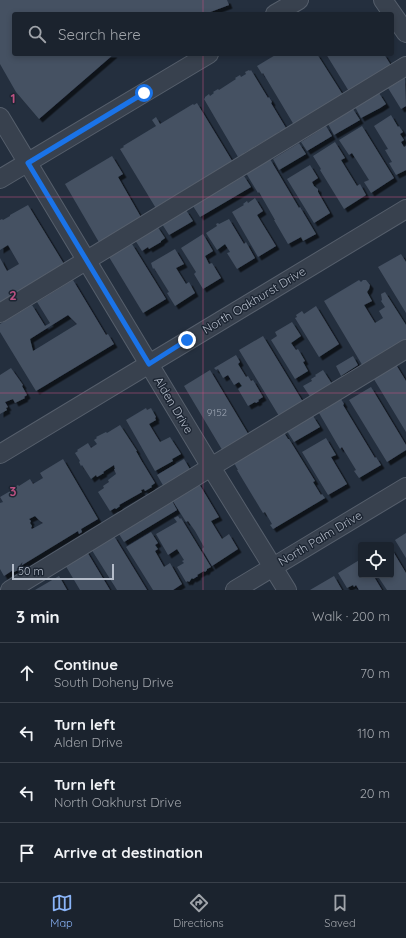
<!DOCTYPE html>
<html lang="en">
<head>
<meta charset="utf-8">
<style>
	:root { --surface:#1b232e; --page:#282f3a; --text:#f1f3f6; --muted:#a0a4aa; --line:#39404a; --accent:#8ab4f8 }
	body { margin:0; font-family:Quicksand,sans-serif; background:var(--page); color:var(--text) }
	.controls { position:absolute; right:12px; bottom:12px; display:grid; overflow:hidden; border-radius:4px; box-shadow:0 2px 6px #0003 }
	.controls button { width:36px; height:36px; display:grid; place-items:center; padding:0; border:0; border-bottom:1px solid var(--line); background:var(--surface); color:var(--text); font:20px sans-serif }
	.scale { position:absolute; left:12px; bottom:10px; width:102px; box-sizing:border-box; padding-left:4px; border:2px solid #b4bcc9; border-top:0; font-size:11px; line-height:14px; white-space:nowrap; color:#b4bcc9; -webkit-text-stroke:3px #1d2633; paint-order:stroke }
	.stop { position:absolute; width:12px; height:12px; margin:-9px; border:3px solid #1a73e8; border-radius:50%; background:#fff }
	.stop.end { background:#1a73e8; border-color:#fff; box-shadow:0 1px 4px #0008 }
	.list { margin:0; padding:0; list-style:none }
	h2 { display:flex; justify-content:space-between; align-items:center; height:52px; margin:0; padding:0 16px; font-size:17px }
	h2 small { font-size:13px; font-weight:400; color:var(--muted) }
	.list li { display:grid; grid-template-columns:26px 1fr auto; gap:12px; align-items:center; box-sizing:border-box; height:60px; padding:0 16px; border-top:1px solid var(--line) }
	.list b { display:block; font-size:15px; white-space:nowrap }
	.list p { margin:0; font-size:13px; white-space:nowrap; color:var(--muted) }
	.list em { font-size:13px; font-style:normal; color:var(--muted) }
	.icon { flex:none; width:22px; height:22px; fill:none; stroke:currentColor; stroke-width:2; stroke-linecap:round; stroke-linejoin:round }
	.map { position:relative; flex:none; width:406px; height:590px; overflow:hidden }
	.search { position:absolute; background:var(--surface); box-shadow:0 2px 6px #0003; left:12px; right:12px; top:12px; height:44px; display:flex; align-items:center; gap:10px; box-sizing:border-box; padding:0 14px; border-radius:4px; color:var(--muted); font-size:15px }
	.sheet { height:292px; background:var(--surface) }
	nav { display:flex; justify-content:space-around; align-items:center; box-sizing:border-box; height:56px; border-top:1px solid var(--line); background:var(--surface); font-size:11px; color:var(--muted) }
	nav a { display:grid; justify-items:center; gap:2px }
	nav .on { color:var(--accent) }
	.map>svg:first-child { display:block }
</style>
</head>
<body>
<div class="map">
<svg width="406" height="590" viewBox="0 0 406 590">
	<defs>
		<filter id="shadow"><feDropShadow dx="3.5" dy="3.5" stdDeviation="0" flood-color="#0009"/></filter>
	</defs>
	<rect width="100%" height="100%" fill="#242f3e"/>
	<path fill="#455162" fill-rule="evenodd" filter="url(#shadow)" d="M0,0H227L229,5L205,14H14V54H114L39,119L16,92L0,64Z
		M277,54H317L343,95L294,125L263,73L262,74L257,66Z
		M326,54H384L392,67L350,93Z
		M249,70L250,71L251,70L268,98L269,97L272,102L271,103L286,128L285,129L286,131L282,133L280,131L276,134L277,136L272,139L271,137L254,147L256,149L250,152L249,150L244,153L245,155L241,158L240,156L238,157L204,99L205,98V97L209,94L210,96L214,93L213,92L218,89L219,90L236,79L235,78L240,75L241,77L246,74L245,72Z
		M405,78L406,106L401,109L388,88Z
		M379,93L386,104L380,108L361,118L355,107Z
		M197,103L234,164L157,210L120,149L124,147L123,146L156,126L152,120L156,117L160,124L193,104L194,105Z
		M353,109L360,120L334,135L328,124Z
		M391,115L398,127L399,126L403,132L400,134L404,140L401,142L404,147L406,146V170L396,175L389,163L392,162L385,150L388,149L374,126Z
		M326,126L332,136L307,151L301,142Z
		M362,126L394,178L371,193L364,182L369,180L352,153L349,155L339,140Z
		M335,142L345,158L341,160L357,186L360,184L366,195L344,209L320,170L321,169L313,156Z
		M299,143L306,154L279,170L273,159Z
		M112,156L123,174L118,177L142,219L100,244L65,184Z
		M270,159L299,208L300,207L316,234L303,241L301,237L288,244L274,220H275L259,192L258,193L246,173Z
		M310,165L318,178L312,182L314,186L318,189V192L330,213L314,223L287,179Z
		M244,176L251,187L200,217L193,206Z
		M255,198L263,211L257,215L276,246L258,257L232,212L244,205L243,204L247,201L248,203Z
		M28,205L64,264L0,305V258L7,271L19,264L8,245L0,250V220L2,219L3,220L10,216V215Z
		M186,210L193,221L169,235L162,224Z
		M229,219L244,244L246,242L255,258L237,269L227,253L230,252L225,244L217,250L206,233L217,226L216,224L218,223L219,224Z
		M157,226L165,238L161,241V242L149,249L148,247L142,251L135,240Z
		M203,234L213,251L205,256L209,264L212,263L221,278L203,289L194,274L196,272L181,248Z
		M132,244L166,299L143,313L109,257Z
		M175,249L184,264L176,268L186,284L189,282L195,293L175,306L167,293L169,292L154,268L153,269L151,263Z
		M401,254L406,262V313L378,267Z
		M73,280L106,335L108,334L114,344L36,391L0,332V324L32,305L45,326L50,323L37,302ZM68,315L77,324L33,351L30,339Z
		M359,280L361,282L363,280H366L370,285L369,289L367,292L372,301L364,305L375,323L383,318L379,311L385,307L381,301L382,300L381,294L385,292L406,325V342L364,368L324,301Z
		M316,306L339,344L319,357L295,318L297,317L296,315L302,311L304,314Z
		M292,322L301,336L291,343L296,350L298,349L305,361L303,362L308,371L295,379L271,340L277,336L275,332Z
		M263,336L303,402L279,416L239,350Z
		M236,355L240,362L238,364L246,377L248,376L251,381L253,380L263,397L258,400L259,401L256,403L255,402L248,406L238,389L242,386L239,382L234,385L228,375L223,378L218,369L216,370L214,368Z
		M353,356L358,365L341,376L336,366Z
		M395,363L406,381V432L372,376Z
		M11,368L23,385L22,386L27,395L24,397L25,398L15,403L13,399L5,402L8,407L6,408L7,410L0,414V375Z
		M210,370L250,437L224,453L184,386Z
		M323,370L332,384L311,398L303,386L312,381L311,379L316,376L315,375Z
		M371,387L406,445V450L387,462L349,400Z
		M341,399L344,404L343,405L375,458L376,457L381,465L359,478L354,471L356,470L342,447L340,449L319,413L326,409L325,408Z
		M146,408L147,410L151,408L156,417L155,418L156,420L149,424L160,442L170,437L181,454L172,459L173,461L155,471L126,420Z
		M313,416L320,427L294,442L287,431Z
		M120,425L137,451H136L141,460L155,483L151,486L152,487L145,491L144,489L141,490L142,492L119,505L120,506L116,509L115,508L110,511L98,492L104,488L103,486L109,482L108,480L116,474L114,469H115L114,465L103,472L104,473L97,477L96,475L91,479L82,465L81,466L79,462L80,461L75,453L78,451L77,450L88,443L91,448L97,444L94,440L97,438L96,437L106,432L107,433Z
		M283,431L288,439H289L315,481L313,482L321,495L322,494L325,498L273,529L270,525L272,524L265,512L263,513L237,470H238L233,461Z
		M326,438L336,455L331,457L347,484L328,495L302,452Z
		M63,459L98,519L81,529L82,532L79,534L78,531L19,567L20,569L14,572L13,570L4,576L0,569V503L3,502L0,497L12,490L11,489L18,485L19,486L30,479L33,484L43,478L40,473ZM35,516L40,521L43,523L32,529L31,528L32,526L30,523L31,521L29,519Z
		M184,459L191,471L164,487L157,475Z
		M198,482L219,517L211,521L222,539L229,534L238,549L212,566L202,549L204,547L195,531L188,521L186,522L171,498Z
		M171,499L177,510L124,542L117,531Z
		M178,516L180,519L181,518L211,567L207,569V570L205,572L204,571L197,575L198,576L193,579L192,578L189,582L188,581L186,582L177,567L184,563L182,561L184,560L177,549L168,555L156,534L177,522L174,518Z
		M151,532L158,543L155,545L158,549L155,551L164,567L170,563L182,584L173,590H153L126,547Z
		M406,533V558L395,540Z
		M114,536L147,590H117L93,552L92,550Z
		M391,548L406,573V590H387L377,575H391Z
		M86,550L110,590H80L64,563Z
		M361,559V575H373L382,590H359L356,585L354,587L353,585L347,588L338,573Z
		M59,576L67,590H35Z
		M334,576L342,590H310Z"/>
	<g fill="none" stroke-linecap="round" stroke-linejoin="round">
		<g stroke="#565f6c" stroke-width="20">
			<path id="minor" d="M383,0L406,33
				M275,14L299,0
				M0,117L211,467L287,590
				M0,179L209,54
				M0,313L406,66
				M0,454L406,209
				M10,590L211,467L406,349
				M235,590L406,487"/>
		</g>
		<use href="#minor" stroke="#38414e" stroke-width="18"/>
	</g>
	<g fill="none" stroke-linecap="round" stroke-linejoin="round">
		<path stroke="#1a73e8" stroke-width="5" d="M144,93L28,163L149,364L187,340"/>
	</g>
	<path fill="none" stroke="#bd5182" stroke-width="1" stroke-opacity="0.55" d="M203,0V14M203,54V590M0,197H406M0,393H406"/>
	<g text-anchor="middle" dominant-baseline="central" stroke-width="3" stroke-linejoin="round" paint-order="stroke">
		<g font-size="10" fill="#98a1af">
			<text x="217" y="412">9152</text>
		</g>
		<g font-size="12" fill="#b4bcc9" stroke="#1d2633">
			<text transform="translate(254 300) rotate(-31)">North Oakhurst Drive</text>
			<text transform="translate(174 405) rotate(59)">Alden Drive</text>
			<text transform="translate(320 538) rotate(-31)">North Palm Drive</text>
		</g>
	</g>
	<g font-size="13" text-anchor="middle" font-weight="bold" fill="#bd5182" stroke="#1d2633" stroke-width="3" stroke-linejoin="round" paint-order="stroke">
		<text x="13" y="103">1</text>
		<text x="13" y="300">2</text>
		<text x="13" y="496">3</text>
	</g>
</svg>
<div class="controls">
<button><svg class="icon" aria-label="locate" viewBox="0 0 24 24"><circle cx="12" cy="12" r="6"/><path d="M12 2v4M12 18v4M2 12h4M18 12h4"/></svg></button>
</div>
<div class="scale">50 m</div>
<div class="stop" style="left:144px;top:93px"></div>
<div class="stop end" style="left:187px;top:340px"></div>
<div class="search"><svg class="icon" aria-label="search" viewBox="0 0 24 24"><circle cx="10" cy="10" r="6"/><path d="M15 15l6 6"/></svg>Search here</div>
</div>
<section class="sheet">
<h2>3 min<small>Walk · 200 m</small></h2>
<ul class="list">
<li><svg class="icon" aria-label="ahead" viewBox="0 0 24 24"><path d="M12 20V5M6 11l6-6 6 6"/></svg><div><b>Continue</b><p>South Doheny Drive</p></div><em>70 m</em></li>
<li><svg class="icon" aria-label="left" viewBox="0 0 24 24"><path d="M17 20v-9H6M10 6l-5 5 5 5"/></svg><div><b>Turn left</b><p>Alden Drive</p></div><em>110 m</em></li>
<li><svg class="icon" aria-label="left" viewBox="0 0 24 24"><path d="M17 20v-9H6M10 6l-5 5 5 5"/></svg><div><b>Turn left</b><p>North Oakhurst Drive</p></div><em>20 m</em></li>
<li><svg class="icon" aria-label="arrive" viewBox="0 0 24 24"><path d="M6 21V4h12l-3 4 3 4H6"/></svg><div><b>Arrive at destination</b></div></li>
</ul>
</section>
<nav>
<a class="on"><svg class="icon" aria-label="map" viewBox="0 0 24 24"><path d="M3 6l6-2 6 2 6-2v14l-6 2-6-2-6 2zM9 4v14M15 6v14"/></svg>Map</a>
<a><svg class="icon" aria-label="directions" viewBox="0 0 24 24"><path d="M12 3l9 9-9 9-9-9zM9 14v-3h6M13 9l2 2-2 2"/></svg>Directions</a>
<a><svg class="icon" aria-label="saved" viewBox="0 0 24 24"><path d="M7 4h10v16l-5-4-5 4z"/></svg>Saved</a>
</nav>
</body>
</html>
